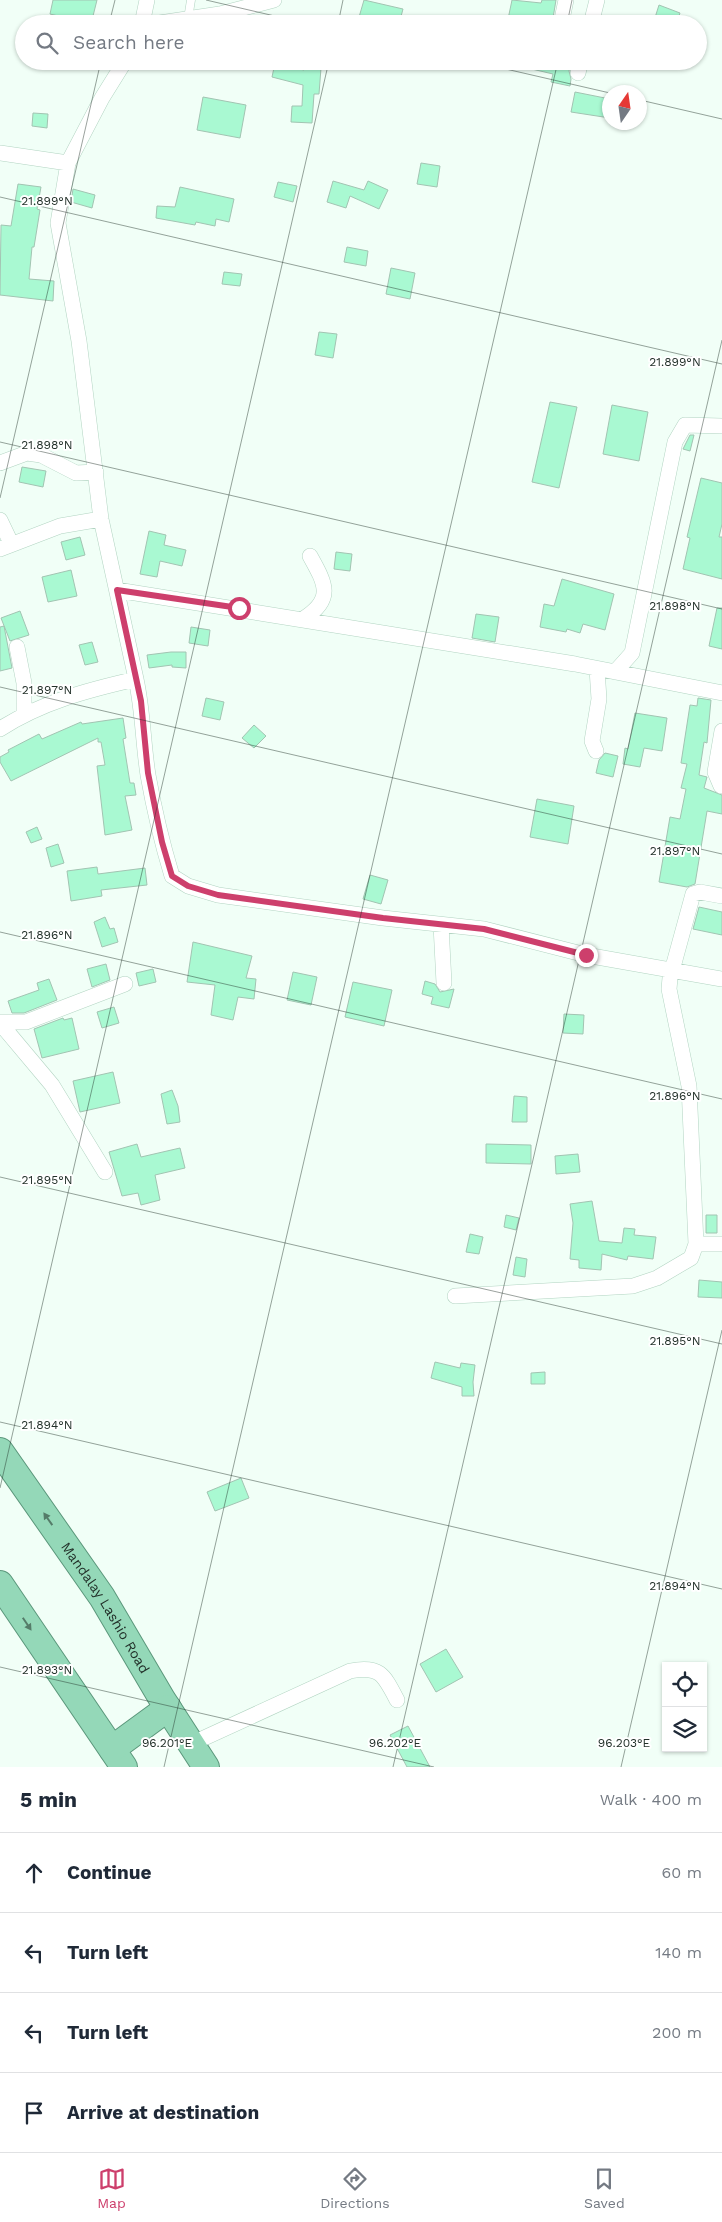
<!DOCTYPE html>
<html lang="en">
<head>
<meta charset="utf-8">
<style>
	:root { --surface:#fff; --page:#f6f6f7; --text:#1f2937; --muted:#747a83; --line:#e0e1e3; --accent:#cd3f6c }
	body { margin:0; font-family:"Work Sans",sans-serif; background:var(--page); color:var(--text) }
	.controls { position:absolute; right:15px; bottom:15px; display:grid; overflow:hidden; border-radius:0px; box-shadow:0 1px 4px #0004 }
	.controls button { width:45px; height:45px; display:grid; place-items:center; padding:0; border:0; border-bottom:1px solid var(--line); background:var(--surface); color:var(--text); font:25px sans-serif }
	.compass { position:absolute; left:602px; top:85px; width:45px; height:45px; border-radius:50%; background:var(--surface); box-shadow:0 1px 4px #0004; rotate:13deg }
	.stop { position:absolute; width:15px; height:15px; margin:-11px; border:4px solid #cd3f6c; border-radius:50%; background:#fff }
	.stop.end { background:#cd3f6c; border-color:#fff; box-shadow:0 1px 5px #0008 }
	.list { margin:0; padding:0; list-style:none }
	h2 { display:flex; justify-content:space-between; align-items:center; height:65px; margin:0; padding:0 20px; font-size:21px }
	h2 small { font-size:16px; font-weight:400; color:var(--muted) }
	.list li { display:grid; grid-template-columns:32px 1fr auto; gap:15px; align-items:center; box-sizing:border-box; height:80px; padding:0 20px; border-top:1px solid var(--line) }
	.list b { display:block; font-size:19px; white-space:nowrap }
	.list em { font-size:16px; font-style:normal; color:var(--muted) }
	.icon { flex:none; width:28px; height:28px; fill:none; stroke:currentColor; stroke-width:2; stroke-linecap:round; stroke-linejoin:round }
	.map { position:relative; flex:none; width:722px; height:1767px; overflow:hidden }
	.search { position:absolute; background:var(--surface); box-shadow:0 1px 4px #0004; left:15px; right:15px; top:15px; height:55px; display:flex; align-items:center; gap:12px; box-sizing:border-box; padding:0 18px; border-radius:28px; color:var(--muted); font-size:19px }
	.sheet { height:385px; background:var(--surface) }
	nav { display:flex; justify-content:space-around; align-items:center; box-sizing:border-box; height:70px; border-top:1px solid var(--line); background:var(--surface); font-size:14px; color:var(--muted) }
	nav a { display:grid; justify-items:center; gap:2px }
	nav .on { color:var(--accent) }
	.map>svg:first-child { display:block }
</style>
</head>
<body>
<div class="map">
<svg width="722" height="1767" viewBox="0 0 722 1767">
	<rect width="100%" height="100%" fill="#f1fff7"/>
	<path fill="#a9f9d2" stroke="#a2c4b2" d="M53,0H97L91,24L50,14Z
		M364,0L403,9L399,24H357Z
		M512,0L541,3L542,0H556L552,24H507Z
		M659,5L680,13L676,24H653Z
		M520,61L571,62L569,71L571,79L570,86L551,82L553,74L519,66Z
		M275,63L304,70V67L321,68L319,94H314L312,123L291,122L292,106H302L303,85L272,77Z
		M575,92L610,99V118L571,112Z
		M203,97L246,105L240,138L197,130Z
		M33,113L48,114L47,128L32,126Z
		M421,163L440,166L437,187L417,184Z
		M333,181L364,190L368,181L388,190L379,209L350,196L346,208L327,202Z
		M278,182L297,186L293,202L274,197Z
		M18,184L41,187L37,209L40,210L34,247H32L29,279L54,281L53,301L0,295L1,225L11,226Z
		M180,187L234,199L229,222L216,219L215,226L196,222L195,225L156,218L157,206L175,207Z
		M73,189L95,195L92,208L71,202Z
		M347,247L368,251L366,266L344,262Z
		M391,268L415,273L410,299L386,294Z
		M224,272L242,274L240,286L222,284Z
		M319,332L337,334L333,358L315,355Z
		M550,402L577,407L559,488L532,482Z
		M612,405L648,412L639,461L603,454Z
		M690,435H694L690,451L683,449Z
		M22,467L46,471L43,487L19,482Z
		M701,478L722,483V524L719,537H722V579L683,569L690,538L687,537Z
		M149,531L166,535L164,545L186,550L182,566L160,561L157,577L140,574Z
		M80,537L85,555L66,560L61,542Z
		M336,552L352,554L350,571L334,569Z
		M71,570L77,596L48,602L42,577Z
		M562,579L614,594L605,630L583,624L580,633L567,629L566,632L540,627L544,604L554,606Z
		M717,608H722V649L709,646Z
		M20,611L29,635L10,641L1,618Z
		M476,614L499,617L495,642L472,638Z
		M4,626L12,668L0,671V627Z
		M191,627L210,630L208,646L189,643Z
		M92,642L98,662L85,665L79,645Z
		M171,652H186V668L172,667V665L149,668L147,655Z
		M206,698L224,702L220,720L202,716Z
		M698,698L711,700L707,743L704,742L699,775L707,777L704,788L722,795V814L707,811L695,884L687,887L659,882L670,817L680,819L686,789L681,788L687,764L681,763L690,705L697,706Z
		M635,713L667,718L662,751L644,748L640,767L623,764L625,748L628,749Z
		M123,718L126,738L123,739L130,783H134L136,795L125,796L132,830L105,835L97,766L105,765L101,742H98V738L11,781L0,762V757L9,752L8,750L39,734L42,739L81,722L82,724Z
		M254,725L266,736L254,748L242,738Z
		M605,753L618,756L613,777L596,773L599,760Z
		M537,799L574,806L568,844L530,837Z
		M37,827L42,839L31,843L26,832Z
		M58,844L64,863L51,867L46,848Z
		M97,867L98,874L145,868L147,885L101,890L102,896L71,901L67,871Z
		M370,875L388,880L381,904L363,899Z
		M699,907L722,912V935L693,929Z
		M105,917L110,929L114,928L118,942L102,947L94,922Z
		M193,942L252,956L246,978L256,979L254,999L238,997L233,1020L211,1015L215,985L187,982Z
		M106,964L110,980L92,987L87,969Z
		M153,969L156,982L139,986L136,973Z
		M293,972L317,977L311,1005L287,1000Z
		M49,979L57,1000L24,1013H12L8,1001L39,990L37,983Z
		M425,981L435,984L440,992L454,989L449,1008L431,1004L433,997L422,994Z
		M353,982L392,990L384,1026L345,1017Z
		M114,1007L119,1023L102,1028L97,1012Z
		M564,1014L584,1015L583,1034L563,1033Z
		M63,1018L64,1020L72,1018L79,1049L42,1058L34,1029Z
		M113,1072L120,1103L80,1112L73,1081Z
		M172,1090L178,1106L180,1122L167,1124L161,1094Z
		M514,1096L527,1097V1122H512Z
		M137,1144L141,1157L180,1148L185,1168L155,1175L160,1200L141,1205L138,1193L122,1196L109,1152Z
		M486,1144L531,1145V1164L486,1163Z
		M578,1154L580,1172L556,1174L555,1156Z
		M592,1201L599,1241L622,1243L624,1228L635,1229L634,1235L656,1237L653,1259L628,1256L627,1260L602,1254L601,1270L579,1268V1260L570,1259L573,1223L570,1204Z
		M506,1215L519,1218L516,1230L504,1227Z
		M706,1215H717V1233H706Z
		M470,1234L483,1237L479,1254L466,1252Z
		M516,1257L527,1259L525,1277L513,1275Z
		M699,1280L722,1282V1298L698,1297Z
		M435,1362L460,1368L461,1363L475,1365L473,1382L474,1396H462V1387L431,1378Z
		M545,1372V1384H531V1373Z
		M241,1478L249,1498L215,1511L207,1492Z
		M446,1649L463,1677L436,1692L420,1664Z
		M408,1726L430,1767H407L390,1735Z"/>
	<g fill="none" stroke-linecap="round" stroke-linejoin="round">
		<g stroke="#b2d4c2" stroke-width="9">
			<path id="service" d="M188,19L191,0"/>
		</g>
		<g stroke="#b2d4c2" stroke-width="16">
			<path id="minor" d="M142,24L147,0
				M153,24L220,14L274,0
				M561,24L566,0
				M591,24L597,0
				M125,61L102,98L68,163L58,223L79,341L101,519L136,679
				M578,73L581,61
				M0,153L68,163
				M0,463L27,453L41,455L76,473L96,472
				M0,520L11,543
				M0,549L60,526L101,519
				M117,590L575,664L722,693
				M303,619C335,599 325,583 310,556
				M17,647L24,683V713
				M615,672L632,653L675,442L685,425L722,426
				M0,729C42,702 88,690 136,679C143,711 143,743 148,775C154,809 162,843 172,876L188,886L218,895L383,918L484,929L586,955L722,979
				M596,751L592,741L599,699L597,669
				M721,786L715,772L722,731
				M722,896L700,892L693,894L670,978L669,989L689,1086L696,1244H722
				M441,925L444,983
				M0,1022H26L125,984
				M0,1023L52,1085L105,1172
				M455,1296L633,1286L657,1278L691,1258L696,1244
				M191,1744L350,1671C380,1665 384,1675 397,1700"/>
		</g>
		<g stroke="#5b977b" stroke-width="28">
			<g id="trunk">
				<path id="s1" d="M0,1451L102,1597L162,1699L206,1767"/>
				<path d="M0,1584L124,1767"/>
				<path d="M112,1749L168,1708"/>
			</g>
		</g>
		<use href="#service" stroke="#fff" stroke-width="8"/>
		<use href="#minor" stroke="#fff" stroke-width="15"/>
		<use href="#trunk" stroke="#94d8b8" stroke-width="26"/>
	</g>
	<defs><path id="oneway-solid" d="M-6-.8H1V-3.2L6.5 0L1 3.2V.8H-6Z" transform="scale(1.25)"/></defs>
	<g fill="#557c69">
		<use href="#oneway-solid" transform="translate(48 1519) rotate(-125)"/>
		<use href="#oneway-solid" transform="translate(27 1624) rotate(56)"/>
	</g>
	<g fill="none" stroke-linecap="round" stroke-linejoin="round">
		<path stroke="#cd3f6c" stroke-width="6" d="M239,608L117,590L141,701L148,773L162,842L172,876L188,886L218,895L383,918L484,929L586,955"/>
	</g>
	<path fill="none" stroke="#223029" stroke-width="1" stroke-opacity="0.45" d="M206,0L309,24M109,24L115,0M338,24L343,0M567,24L572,0M471,61L610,93M640,100L722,119M0,197L722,364M0,442L722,609M0,498L101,61M0,687L722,854M0,932L722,1099M0,1177L722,1344M0,1422L722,1589M0,1488L329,61M0,1667L434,1767M164,1767L558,61M393,1767L722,340M621,1767L722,1330"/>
	<g text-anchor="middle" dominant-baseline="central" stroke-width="4" stroke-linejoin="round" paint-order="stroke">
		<g font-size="14" fill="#223029" stroke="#fff">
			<text stroke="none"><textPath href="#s1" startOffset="189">Mandalay Lashio Road</textPath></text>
		</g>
	</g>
	<g font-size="12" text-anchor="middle" fill="#223029" stroke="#fff" stroke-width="4" stroke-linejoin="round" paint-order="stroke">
		<text x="47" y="205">21.899°N</text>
		<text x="675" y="366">21.899°N</text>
		<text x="47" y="449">21.898°N</text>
		<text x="675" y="610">21.898°N</text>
		<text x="47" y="694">21.897°N</text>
		<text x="675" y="855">21.897°N</text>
		<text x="47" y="939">21.896°N</text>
		<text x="675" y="1100">21.896°N</text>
		<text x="47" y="1184">21.895°N</text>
		<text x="675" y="1345">21.895°N</text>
		<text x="47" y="1429">21.894°N</text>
		<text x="675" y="1590">21.894°N</text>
		<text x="47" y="1674">21.893°N</text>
		<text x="167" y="1747">96.201°E</text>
		<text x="395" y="1747">96.202°E</text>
		<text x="624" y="1747">96.203°E</text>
	</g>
</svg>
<div class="controls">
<button><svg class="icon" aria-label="locate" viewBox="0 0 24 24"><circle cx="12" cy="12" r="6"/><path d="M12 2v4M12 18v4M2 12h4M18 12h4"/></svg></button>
<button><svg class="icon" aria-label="layers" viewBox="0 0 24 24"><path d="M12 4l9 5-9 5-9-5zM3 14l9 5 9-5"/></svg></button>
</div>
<svg class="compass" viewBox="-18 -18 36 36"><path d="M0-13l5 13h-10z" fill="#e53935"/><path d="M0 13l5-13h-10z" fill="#747a83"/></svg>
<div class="stop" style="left:239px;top:608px"></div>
<div class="stop end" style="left:586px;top:955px"></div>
<div class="search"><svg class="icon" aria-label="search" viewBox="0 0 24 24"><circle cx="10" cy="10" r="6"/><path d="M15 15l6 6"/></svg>Search here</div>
</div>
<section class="sheet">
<h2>5 min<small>Walk · 400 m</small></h2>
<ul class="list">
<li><svg class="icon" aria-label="ahead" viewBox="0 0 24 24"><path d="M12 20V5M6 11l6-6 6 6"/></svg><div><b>Continue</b></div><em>60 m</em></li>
<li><svg class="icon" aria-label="left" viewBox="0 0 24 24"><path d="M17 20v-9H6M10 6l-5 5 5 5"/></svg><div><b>Turn left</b></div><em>140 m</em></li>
<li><svg class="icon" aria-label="left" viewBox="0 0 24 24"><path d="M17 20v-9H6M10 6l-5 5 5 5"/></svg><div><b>Turn left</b></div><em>200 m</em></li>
<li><svg class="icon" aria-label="arrive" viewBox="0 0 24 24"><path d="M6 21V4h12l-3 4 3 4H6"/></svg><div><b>Arrive at destination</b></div></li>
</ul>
</section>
<nav>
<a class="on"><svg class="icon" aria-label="map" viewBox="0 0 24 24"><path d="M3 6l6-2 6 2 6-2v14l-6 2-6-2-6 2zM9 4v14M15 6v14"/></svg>Map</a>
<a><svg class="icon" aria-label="directions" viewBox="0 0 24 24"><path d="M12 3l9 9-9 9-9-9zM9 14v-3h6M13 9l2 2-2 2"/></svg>Directions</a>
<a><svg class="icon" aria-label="saved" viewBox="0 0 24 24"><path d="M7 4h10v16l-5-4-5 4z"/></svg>Saved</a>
</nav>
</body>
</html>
